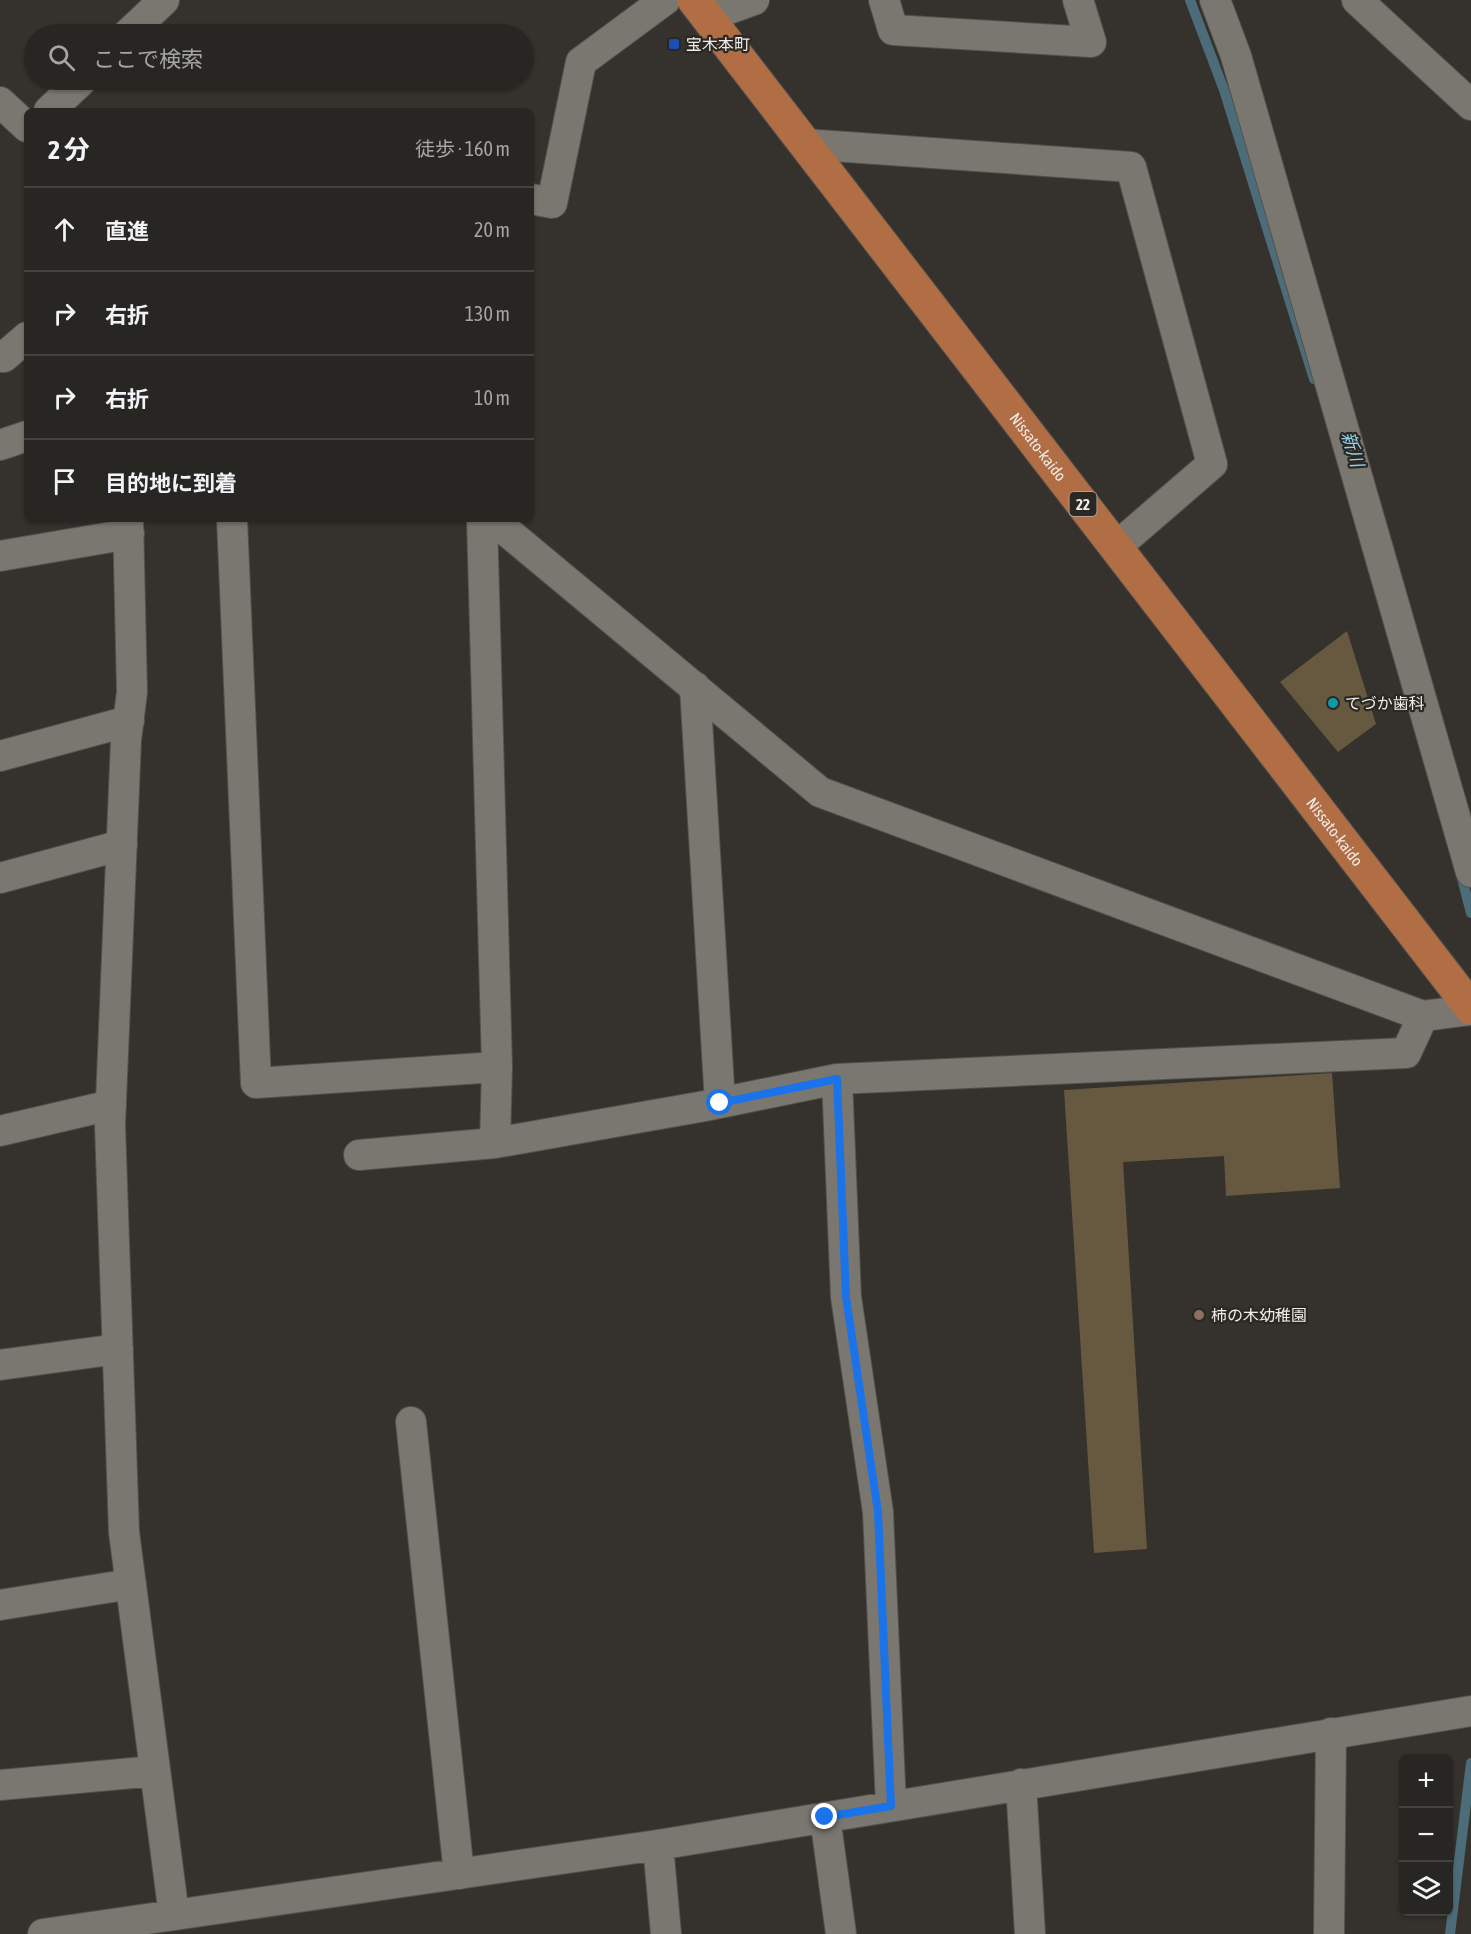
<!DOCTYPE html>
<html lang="ja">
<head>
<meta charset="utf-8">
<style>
	:root { --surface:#282622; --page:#302e2a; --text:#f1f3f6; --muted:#a5a5a5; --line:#444340 }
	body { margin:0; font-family:"Asap Condensed","Noto Sans JP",sans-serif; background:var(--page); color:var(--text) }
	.controls { position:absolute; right:18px; bottom:18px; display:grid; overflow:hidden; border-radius:9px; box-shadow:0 2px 4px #0004 }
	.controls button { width:54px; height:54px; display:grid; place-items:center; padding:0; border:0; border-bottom:2px solid var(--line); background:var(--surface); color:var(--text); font:30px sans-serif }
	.stop { position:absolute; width:18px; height:18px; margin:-14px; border:4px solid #1a73e8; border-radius:50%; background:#fff }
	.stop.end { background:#1a73e8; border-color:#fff; box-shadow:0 2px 6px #0008 }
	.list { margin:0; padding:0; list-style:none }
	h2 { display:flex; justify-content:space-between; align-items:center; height:78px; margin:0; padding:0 24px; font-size:26px }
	h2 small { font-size:20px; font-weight:400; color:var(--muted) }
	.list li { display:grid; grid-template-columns:39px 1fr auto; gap:18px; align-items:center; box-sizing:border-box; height:84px; padding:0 24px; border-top:2px solid var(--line) }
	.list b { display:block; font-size:22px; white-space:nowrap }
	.list em { font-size:20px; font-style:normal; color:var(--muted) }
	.icon { flex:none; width:33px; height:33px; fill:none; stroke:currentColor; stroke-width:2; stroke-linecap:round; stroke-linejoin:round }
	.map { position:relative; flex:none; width:1471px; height:1934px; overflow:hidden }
	.search { position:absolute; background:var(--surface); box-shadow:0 2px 4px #0004; left:24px; top:24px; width:510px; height:66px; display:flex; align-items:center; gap:15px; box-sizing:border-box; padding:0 21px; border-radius:33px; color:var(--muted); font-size:22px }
	.panel { position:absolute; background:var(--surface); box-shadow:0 2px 4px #0004; left:24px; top:108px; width:510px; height:414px; border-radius:9px }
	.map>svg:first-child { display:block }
</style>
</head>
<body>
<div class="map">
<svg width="1471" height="1934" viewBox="0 0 1471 1934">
	<rect width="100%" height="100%" fill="#35322d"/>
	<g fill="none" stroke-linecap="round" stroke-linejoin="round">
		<path stroke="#4d6c79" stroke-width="10" d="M1190,0L1224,90L1314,379
			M1460,871L1471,913
			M1450,1934L1471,1763"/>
	</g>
	<path fill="#675840" d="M1347,631L1376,724L1338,752L1280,682Z
		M1332,1073L1340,1188L1226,1196L1224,1156L1123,1162L1147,1549L1094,1553L1064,1090Z"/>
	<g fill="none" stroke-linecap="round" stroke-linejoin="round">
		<g stroke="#53514c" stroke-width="32">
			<path id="minor" d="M884,0L893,30L1091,42L1078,0
				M1215,0L1236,56L1471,872
				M1357,0L1471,105
				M707,17L754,0
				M128,34L164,0
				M0,102L27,127
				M49,111L82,80
				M804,144L1131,167L1212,464L1116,547
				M531,199L552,203L581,62L665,0
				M0,357H4L27,337
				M0,445L27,436
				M128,519L132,692L126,740L110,1125L124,1532L174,1915
				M232,519L256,1083L497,1067L495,1143
				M482,519L497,1067
				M492,519L820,792L1423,1016L1471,1010
				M0,556L129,534
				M695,687L720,1103
				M0,756L129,721
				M0,878L122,845
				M837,1079L846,1297L878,1512L891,1806
				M0,1131L111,1105
				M359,1155L495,1143L705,1106L837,1079L1406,1053L1423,1016
				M0,1365L118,1349
				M411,1422L459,1874
				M0,1605L131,1584
				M1021,1784L1030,1934
				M0,1785L155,1771
				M825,1817L841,1934
				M658,1845L666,1934
				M43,1934L658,1845L1471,1711
				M1329,1934L1331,1733"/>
		</g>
		<g stroke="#53514c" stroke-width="35">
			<g id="primary">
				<path id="s1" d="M694,0L1471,1008"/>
			</g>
		</g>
		<use href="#minor" stroke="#7a7771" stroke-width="30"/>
		<use href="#primary" stroke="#b16d44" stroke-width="33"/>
	</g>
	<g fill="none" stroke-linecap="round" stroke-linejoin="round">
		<path stroke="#1a73e8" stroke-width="8" d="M720,1103L837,1079L846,1297L878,1512L891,1806L825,1817"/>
	</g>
	<rect fill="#1a4fb4" stroke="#2b2823" stroke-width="2" x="668" y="38" width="12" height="12" rx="3"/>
	<circle fill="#0f9aa8" stroke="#2b2823" stroke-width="2" cx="1333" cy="703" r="6"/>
	<circle fill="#8d6e63" stroke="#2b2823" stroke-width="2" cx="1199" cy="1315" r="6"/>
	<g text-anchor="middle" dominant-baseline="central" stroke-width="4.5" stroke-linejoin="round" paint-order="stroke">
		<rect fill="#2b2823" stroke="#b4b2ae" stroke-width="1.5" x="1069.5" y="492" width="27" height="24" rx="4.5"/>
		<g font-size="15" font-weight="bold" fill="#eeede9">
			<text x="1083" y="504">22</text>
		</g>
		<g font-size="16" fill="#eeede9" stroke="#2b2823" text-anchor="start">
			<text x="686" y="44">宝木本町</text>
			<text x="1345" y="703">てづか歯科</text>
			<text x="1211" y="1315">柿の木幼稚園</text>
		</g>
		<g font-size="16" fill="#eeede9" stroke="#2b2823">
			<text stroke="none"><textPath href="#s1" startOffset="564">Nissato-kaido</textPath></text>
			<text stroke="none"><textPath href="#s1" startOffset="1050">Nissato-kaido</textPath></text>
		</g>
		<g font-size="18" font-style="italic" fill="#93cfea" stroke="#2b2823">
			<text transform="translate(1353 449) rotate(73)">新川</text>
		</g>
	</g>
</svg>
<div class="controls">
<button>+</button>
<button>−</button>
<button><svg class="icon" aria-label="layers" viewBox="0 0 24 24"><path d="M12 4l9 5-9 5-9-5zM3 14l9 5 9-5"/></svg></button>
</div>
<div class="stop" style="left:720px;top:1103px"></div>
<div class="stop end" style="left:825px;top:1817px"></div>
<div class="search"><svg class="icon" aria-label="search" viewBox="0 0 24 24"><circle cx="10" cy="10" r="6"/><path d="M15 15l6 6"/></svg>ここで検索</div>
<section class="panel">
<h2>2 分<small>徒歩 · 160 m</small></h2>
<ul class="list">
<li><svg class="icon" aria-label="ahead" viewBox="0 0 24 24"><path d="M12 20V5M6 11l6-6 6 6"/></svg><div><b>直進</b></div><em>20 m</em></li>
<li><svg class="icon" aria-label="right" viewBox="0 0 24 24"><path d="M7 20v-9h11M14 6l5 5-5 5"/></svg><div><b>右折</b></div><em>130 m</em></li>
<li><svg class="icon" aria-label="right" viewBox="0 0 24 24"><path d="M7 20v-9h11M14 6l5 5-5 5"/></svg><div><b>右折</b></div><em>10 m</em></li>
<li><svg class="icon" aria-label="arrive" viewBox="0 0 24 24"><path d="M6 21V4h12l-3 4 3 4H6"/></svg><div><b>目的地に到着</b></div></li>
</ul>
</section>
</div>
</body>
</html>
